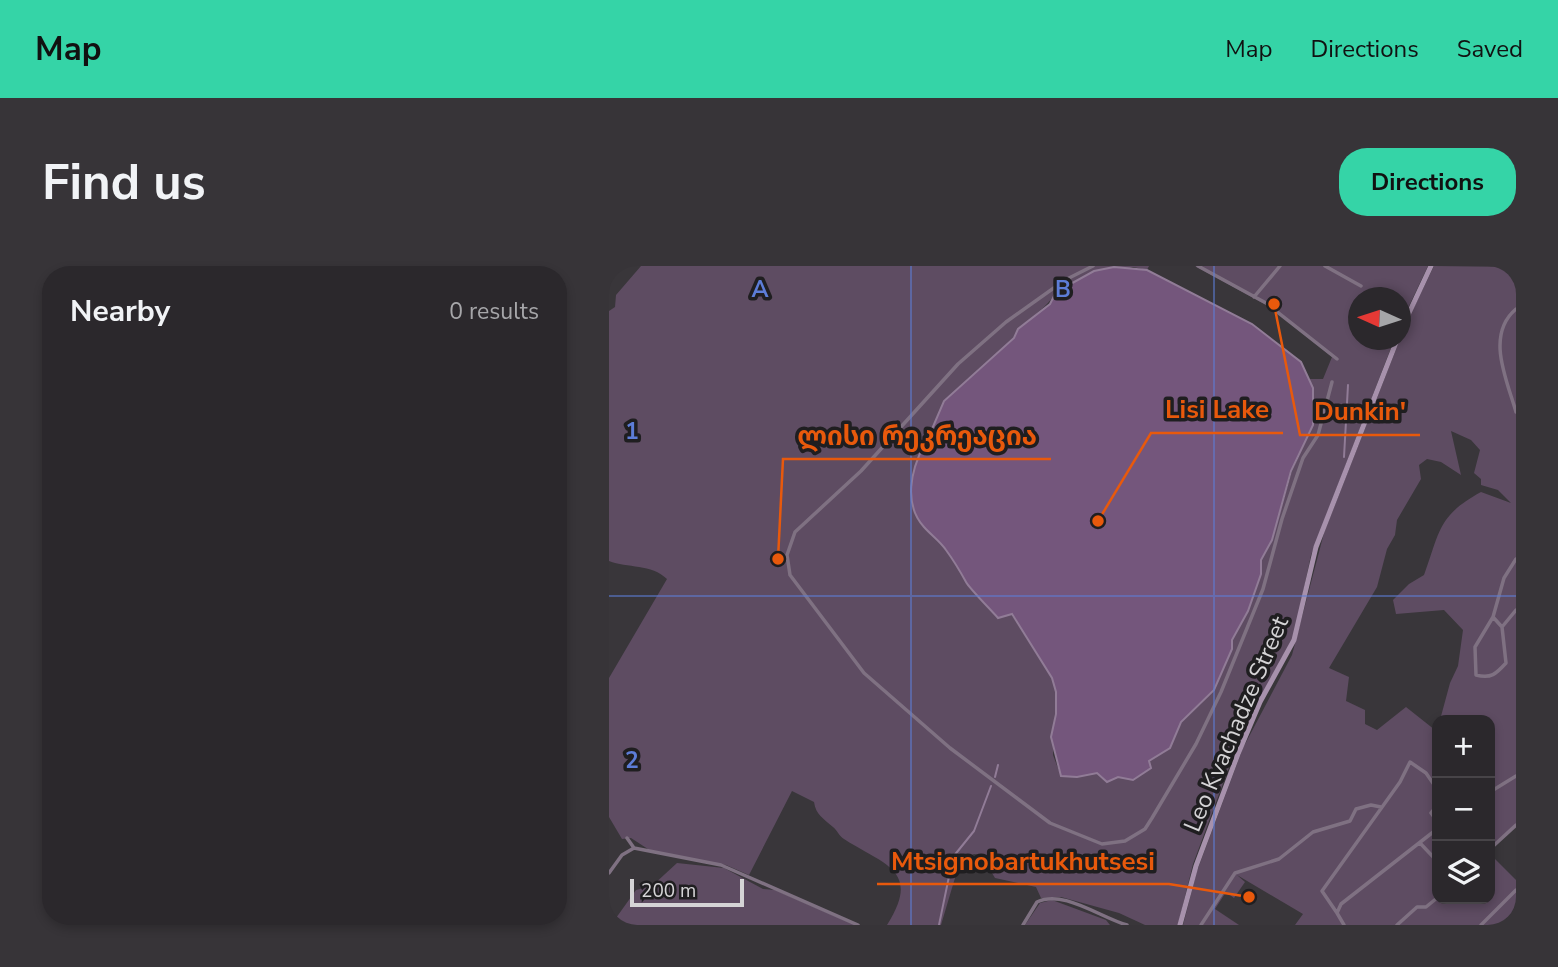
<!DOCTYPE html>
<html lang="en">
<head>
<meta charset="utf-8">
<style>
	:root { --surface:#2b282c; --page:#373438; --text:#f1f3f6; --muted:#a6a6a9; --line:#474448; --accent:#35d4a7 }
	body { margin:0; font-family:"Nunito Sans","Noto Sans Georgian",sans-serif; background:var(--page); color:var(--text) }
	.controls { position:absolute; right:21px; bottom:21px; display:grid; overflow:hidden; border-radius:14px; box-shadow:0 4px 10px #0003 }
	.controls button { width:63px; height:63px; display:grid; place-items:center; padding:0; border:0; border-bottom:2px solid var(--line); background:var(--surface); color:var(--text); font:35px sans-serif }
	.compass { position:absolute; left:739px; top:21px; width:63px; height:63px; border-radius:50%; background:var(--surface); box-shadow:0 4px 10px #0003; rotate:273deg }
	.scale { position:absolute; left:21px; bottom:18px; width:114px; box-sizing:border-box; padding-left:7px; border:4px solid #d5d4d6; border-top:0; font-size:19px; line-height:24px; white-space:nowrap; color:#d5d4d6; -webkit-text-stroke:5px #1f1e20; paint-order:stroke }
	.list { margin:0; padding:0; list-style:none }
	h2 { display:flex; justify-content:space-between; align-items:center; height:91px; margin:0; padding:0 28px; font-size:30px }
	h2 small { font-size:23px; font-weight:400; color:var(--muted) }
	.icon { flex:none; width:38px; height:38px; fill:none; stroke:currentColor; stroke-width:2; stroke-linecap:round; stroke-linejoin:round }
	.map { position:relative; flex:none; width:907px; height:659px; overflow:hidden; border-radius:28px }
	header { display:flex; align-items:center; gap:42px; box-sizing:border-box; height:98px; padding:0 35px; background:var(--accent); color:#111 }
	header strong { font-size:33px }
	nav { display:flex; gap:38px; margin-inline-start:auto; font-size:24px }
	.intro { display:flex; align-items:center; justify-content:space-between; box-sizing:border-box; height:168px; padding:0 42px }
	h1 { margin:0; font-size:49px }
	.button { padding:18px 32px; border-radius:28px; background:var(--accent); color:#111; font-size:24px; font-weight:700 }
	main { display:flex; gap:42px; padding:0 42px }
	aside { flex:1; background:var(--surface); border-radius:28px; box-shadow:0 4px 10px #0003 }
	.map>svg:first-child { display:block }
</style>
</head>
<body>
<header>
<strong>Map</strong>
<nav><a>Map</a><a>Directions</a><a>Saved</a></nav>
</header>
<div class="intro"><h1>Find us</h1><a class="button">Directions</a></div>
<main>
<aside>
<h2>Nearby<small>0 results</small></h2>
<ul class="list">
</ul>
</aside>
<div class="map">
<svg width="907" height="659" viewBox="0 0 907 659">
	<rect width="100%" height="100%" fill="#39363a"/>
	<path fill="#5e4c62" d="M32,0H540L538,4L524,1L447,26C437,45 413,54 405,72L335,135L323,163L330,164V173L319,177C304,203 292,236 315,261C322,269 331,275 337,284C354,309 368,330 389,352L402,348L443,412L447,427L444,489L452,510L468,511L488,507L498,516L509,511L524,514L542,502L539,495L561,482L572,456L605,424L622,383L623,374L639,345L652,308V294L663,274L683,205L704,159L701,113H714L723,91L659,40L586,0H819L792,57V32H750V74H785L702,289L684,374L625,488L584,598L569,659H536L510,647L452,631L432,632L427,621L386,612L372,589L365,588L351,595L332,659H278C313,604 275,599 235,573C230,570 228,564 224,561C214,552 207,549 205,536L183,525L140,609L117,599L45,587L22,572L13,573L0,551V412L58,313C43,298 18,302 0,295V45L6,41L7,29Z
		M825,0L907,1V559L881,583V454H831L841,417L849,400L854,364L835,344L787,348L784,334L800,318L815,309C831,266 828,250 872,226L902,237L889,224L872,219V213L865,207L871,184L862,174L842,165L852,209L832,196L818,193L810,199L812,213L788,254L786,269L778,283L768,321L720,402L740,411L737,435L756,444V458L768,464L797,441L826,464L828,462V633H881V588L907,614V659H686L694,648L628,609L636,616L625,632L617,626L606,643L630,659H574L588,605L634,482L683,389L715,267L797,58Z
		M68,597L115,602L154,623L166,624L246,659H2L27,624L43,620Z
		M443,634L497,654L501,659H416L431,637Z"/>
	<path fill="#74567c" stroke="#917c97" stroke-width="2" d="M505,1L538,4L643,58L692,96L704,122V159L682,205L663,274L652,294V308L639,345L623,374V383L605,424L572,456L561,482L540,495L542,502L524,514L509,511L498,516L488,507L468,511L452,510L442,471L447,448V426L443,412L403,348L389,352C383,345 360,322 357,316C351,305 345,295 337,284C331,275 322,269 315,261C294,238 302,204 315,179L330,173V164L323,163L335,135L405,72L409,63L441,38L447,26L485,5Z"/>
	<g fill="none" stroke-linecap="round" stroke-linejoin="round">
		<path stroke="#917c97" stroke-width="2" d="M735,191L739,119
			M386,511L389,499
			M330,659L344,591L365,565L382,520"/>
		<path stroke="#7f7182" stroke-width="3.5" d="M484,0L456,14L397,56L349,98L252,205L186,266L178,289L181,309L255,407L341,482L441,557L493,578L516,575L536,563L543,552L587,478L612,426L654,323L673,253L694,192L709,169L723,116
			M589,0L657,37L728,93
			M716,0L752,20
			M645,31L671,0
			M907,43C876,69 898,114 907,146
			M907,293L895,312L884,351L866,381L867,409C882,413 887,408 897,397L893,361L907,344
			M884,351L893,361
			M881,526L907,510
			M828,540L822,547L828,555
			M18,572L25,582
			M811,577L828,595
			M881,583L907,559
			M0,607L13,589L25,582L112,599L249,659
			M728,647L713,625L791,516L801,496L817,507L828,523
			M414,659L428,636C454,623 492,652 518,659
			M592,659L626,607L670,593L704,566L741,555L747,543L762,539L772,541
			M735,659L728,647L732,638L828,563
			M788,659L808,641H817L828,632
			M872,659L907,624"/>
		<path stroke="#a791ac" stroke-width="5" d="M792,64L822,0
			M571,659L587,600L629,488L651,436L685,374L707,281L788,74"/>
	</g>
	<path fill="none" stroke="#5d7dd7" stroke-width="2" stroke-opacity="0.55" d="M302,0V659M605,0V659M0,330H907"/>
	<g text-anchor="middle" dominant-baseline="central" stroke-width="7" stroke-linejoin="round" paint-order="stroke">
		<g font-size="24" fill="#d5d4d6" stroke="#1f1e20">
			<text transform="translate(627 458) rotate(-67)">Leo Kvachadze Street</text>
		</g>
	</g>
	<g font-size="23" text-anchor="middle" font-weight="bold" fill="#5d7dd7" stroke="#1f1e20" stroke-width="7" stroke-linejoin="round" paint-order="stroke">
		<text x="151" y="31">A</text>
		<text x="454" y="31">B</text>
		<text x="23" y="173">1</text>
		<text x="23" y="502">2</text>
	</g>
	<path fill="none" stroke="#e8590c" stroke-width="2.5" d="M489 255L542 167H674M665 38L691 169H811M169 293L174 193H442M640 631L560 618H268"/>
	<g fill="#e8590c" stroke="#1f1e20" stroke-width="2.5">
		<circle cx="489" cy="255" r="7"/>
		<circle cx="665" cy="38" r="7"/>
		<circle cx="169" cy="293" r="7"/>
		<circle cx="640" cy="631" r="7"/>
	</g>
	<g font-size="26" text-anchor="middle" font-weight="bold" fill="#e8590c" stroke="#1f1e20" stroke-width="7" stroke-linejoin="round" paint-order="stroke">
		<text x="608" y="152">Lisi Lake</text>
		<text x="751" y="154">Dunkin'</text>
		<text x="308" y="179">ლისი რეკრეაცია</text>
		<text x="414" y="604">Mtsignobartukhutsesi</text>
	</g>
</svg>
<div class="controls">
<button>+</button>
<button>−</button>
<button><svg class="icon" aria-label="layers" viewBox="0 0 24 24"><path d="M12 4l9 5-9 5-9-5zM3 14l9 5 9-5"/></svg></button>
</div>
<svg class="compass" viewBox="-18 -18 36 36"><path d="M0-13l5 13h-10z" fill="#e53935"/><path d="M0 13l5-13h-10z" fill="#a6a6a9"/></svg>
<div class="scale">200 m</div>
</div>
</main>
</body>
</html>
